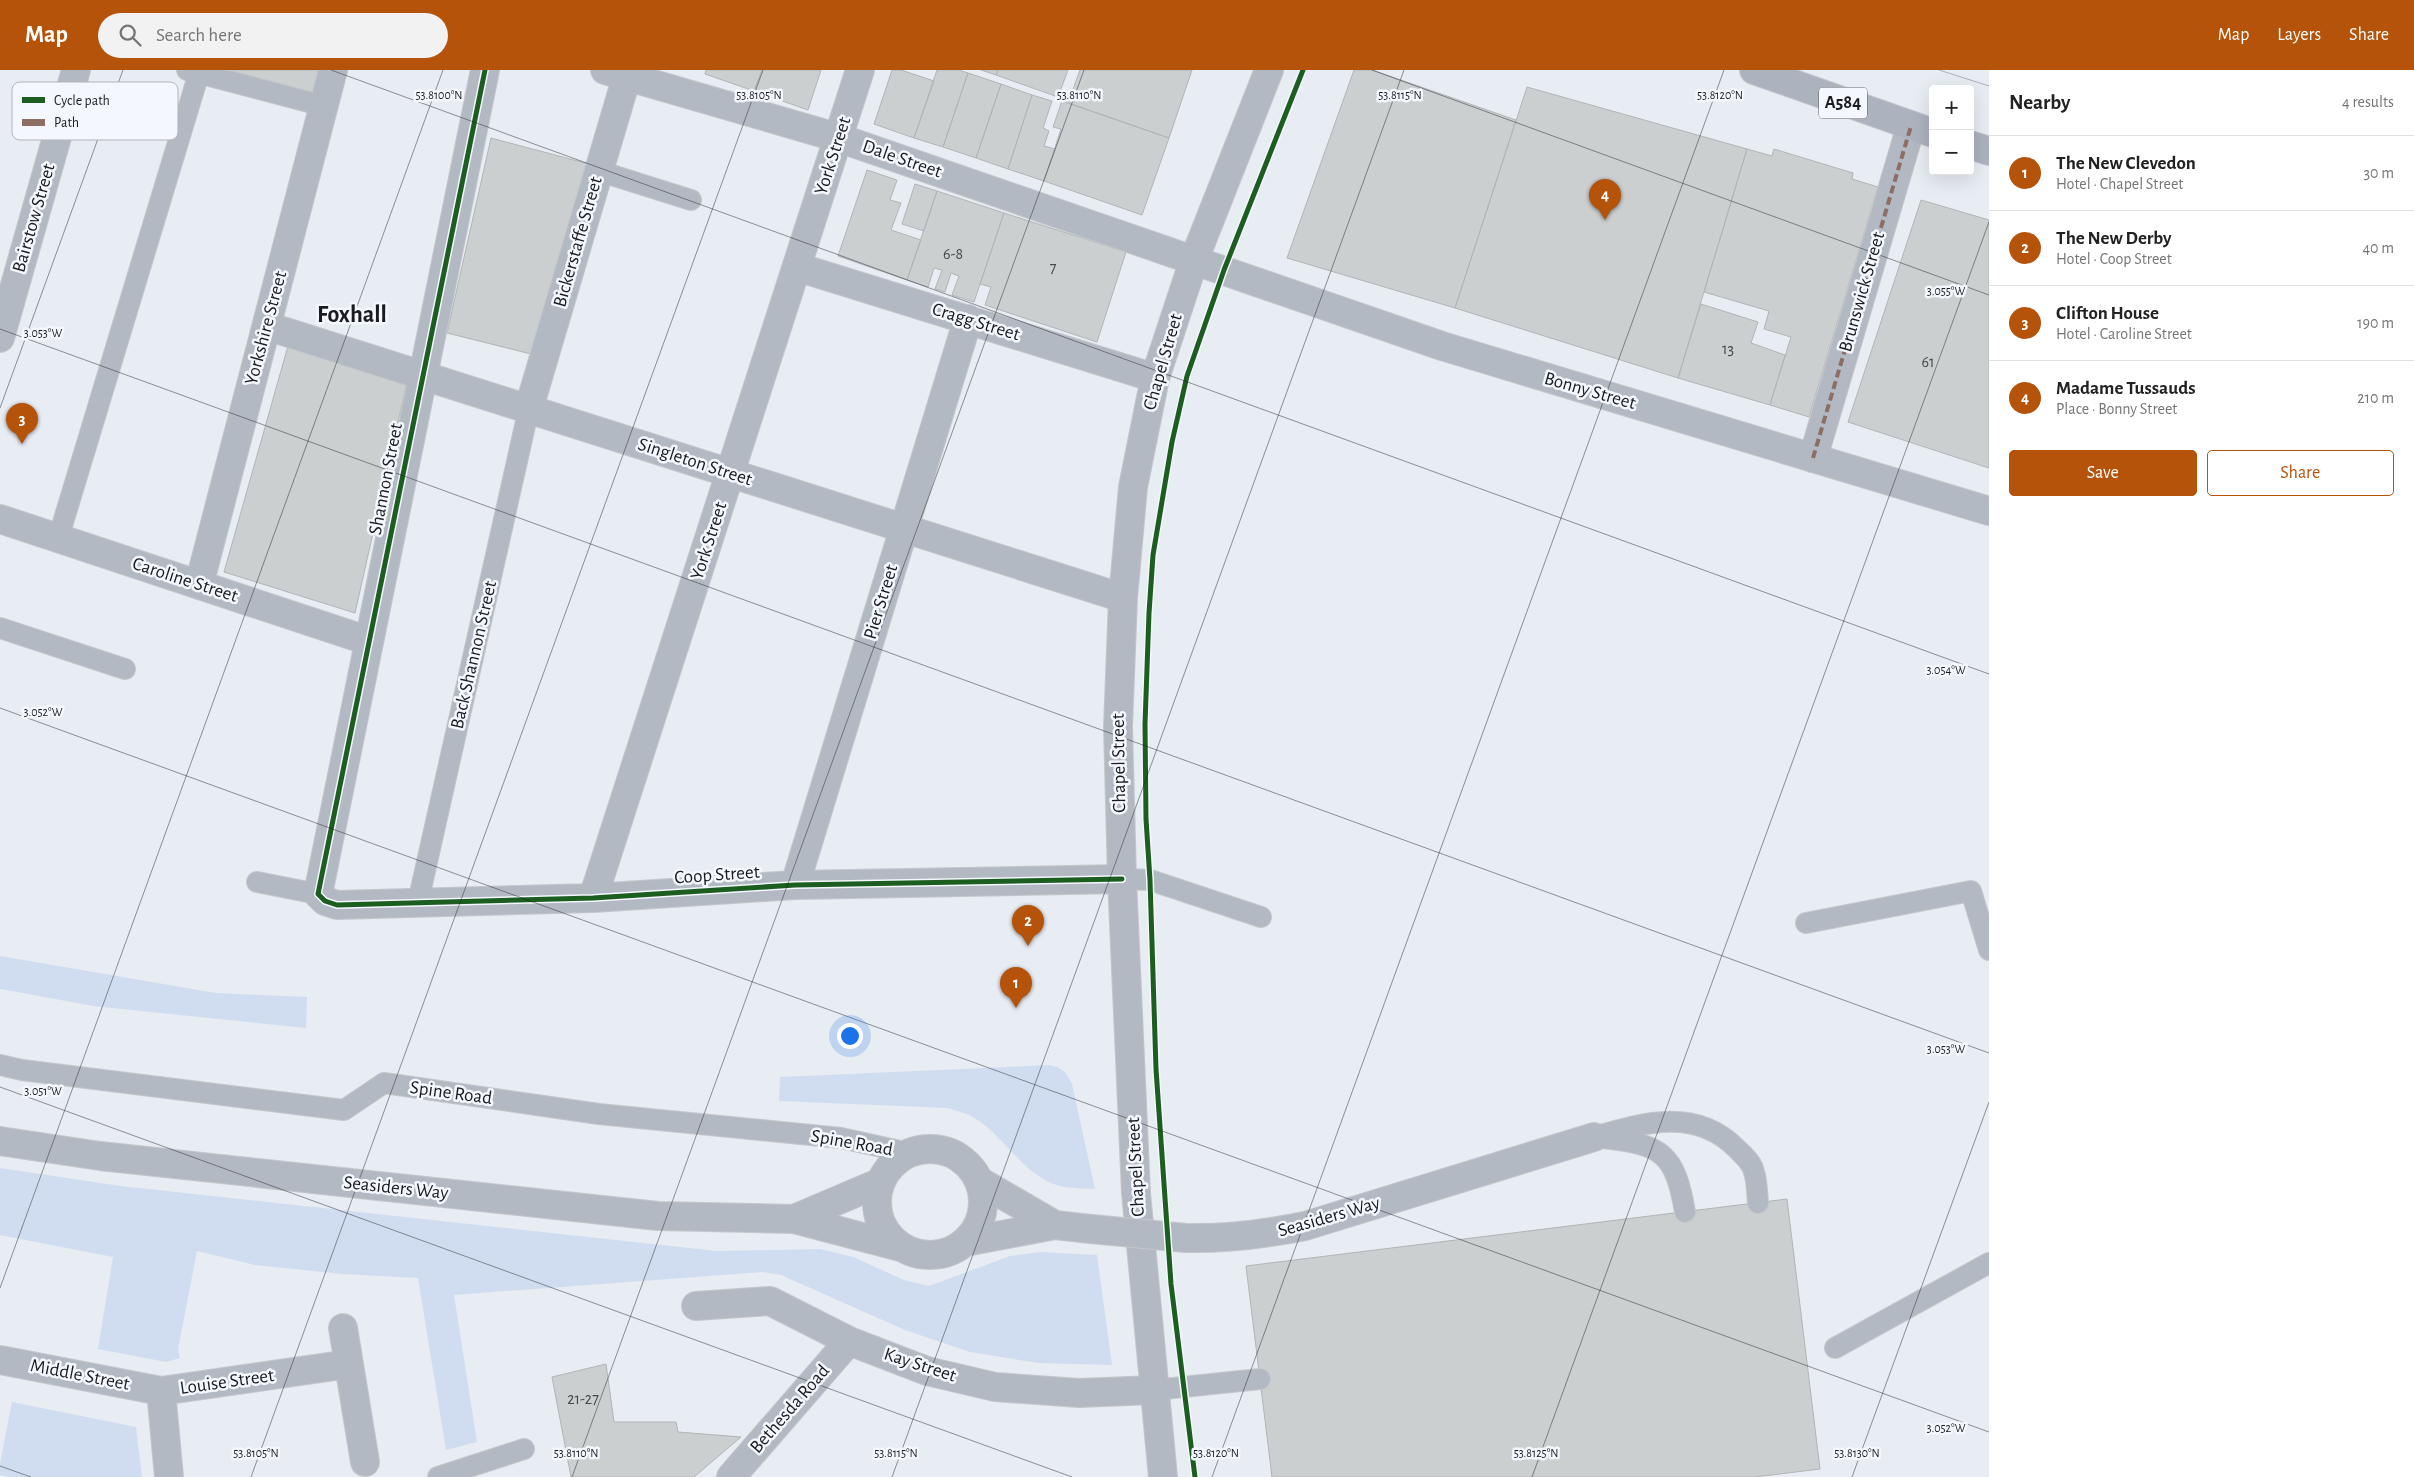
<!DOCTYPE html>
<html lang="en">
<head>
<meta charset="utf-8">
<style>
	:root { --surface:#fff; --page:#f2f2f2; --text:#222; --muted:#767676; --line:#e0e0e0; --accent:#b45309 }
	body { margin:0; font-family:"Alegreya Sans",sans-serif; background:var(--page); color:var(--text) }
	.controls { position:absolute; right:15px; top:15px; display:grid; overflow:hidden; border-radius:5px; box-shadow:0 5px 20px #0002 }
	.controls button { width:45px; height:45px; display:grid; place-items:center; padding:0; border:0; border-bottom:1px solid var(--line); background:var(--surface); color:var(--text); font:25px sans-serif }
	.you { position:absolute; left:849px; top:965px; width:18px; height:18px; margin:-12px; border:4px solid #fff; border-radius:50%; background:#1a73e8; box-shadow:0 0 0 8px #1a73e833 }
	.badge { display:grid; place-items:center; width:32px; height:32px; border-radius:50%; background:var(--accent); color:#fff; font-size:16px; font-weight:700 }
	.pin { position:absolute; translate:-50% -41px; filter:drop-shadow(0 1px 2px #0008) }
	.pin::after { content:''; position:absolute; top:26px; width:18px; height:15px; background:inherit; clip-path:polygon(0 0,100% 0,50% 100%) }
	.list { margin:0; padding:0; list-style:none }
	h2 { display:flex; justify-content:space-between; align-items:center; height:65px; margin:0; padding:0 20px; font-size:21px }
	h2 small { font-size:16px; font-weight:400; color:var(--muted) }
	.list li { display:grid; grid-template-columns:32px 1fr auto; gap:15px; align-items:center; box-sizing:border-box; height:75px; padding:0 20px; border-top:1px solid var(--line) }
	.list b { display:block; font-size:19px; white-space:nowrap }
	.list p { margin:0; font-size:16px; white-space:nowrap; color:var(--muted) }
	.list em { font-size:16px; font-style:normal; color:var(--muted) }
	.actions { display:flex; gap:10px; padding:15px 20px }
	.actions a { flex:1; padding:11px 0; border:1px solid var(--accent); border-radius:5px; text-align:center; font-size:18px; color:var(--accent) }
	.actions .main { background:var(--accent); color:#fff }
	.icon { flex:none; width:28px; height:28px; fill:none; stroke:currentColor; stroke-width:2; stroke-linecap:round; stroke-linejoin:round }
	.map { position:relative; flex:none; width:1989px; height:1407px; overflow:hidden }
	header { display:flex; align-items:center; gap:30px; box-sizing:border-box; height:70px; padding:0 25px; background:var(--accent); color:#fff }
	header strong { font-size:24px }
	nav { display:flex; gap:28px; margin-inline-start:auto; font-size:18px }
	.search { width:350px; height:45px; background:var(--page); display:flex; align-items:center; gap:12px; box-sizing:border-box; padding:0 18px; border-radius:28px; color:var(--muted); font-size:19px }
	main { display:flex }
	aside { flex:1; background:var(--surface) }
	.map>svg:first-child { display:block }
</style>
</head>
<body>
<header>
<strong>Map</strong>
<div class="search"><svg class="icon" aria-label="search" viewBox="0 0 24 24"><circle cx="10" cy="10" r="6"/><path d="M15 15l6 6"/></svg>Search here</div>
<nav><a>Map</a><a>Layers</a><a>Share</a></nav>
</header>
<main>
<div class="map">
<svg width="1989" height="1407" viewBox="0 0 1989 1407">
	<rect width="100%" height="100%" fill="#e8ecf3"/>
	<path fill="#d0ddf1" d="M0,886L216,923L307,927L306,958L93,936L12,921L0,919Z
		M1050,995C1063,998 1067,1003 1072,1014L1095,1119C1079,1118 1063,1119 1049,1112C1017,1097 1000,1060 969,1045C962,1042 954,1040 947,1038L779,1031L780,1007Z
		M0,1098L121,1116L717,1181L820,1179L853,1187L904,1210L929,1216L1010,1186L1041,1182L1097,1185L1112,1295L1038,1293L970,1282L905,1260L781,1205L763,1202L454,1225L477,1372L446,1380L418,1208L342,1204L255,1195L197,1181L178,1279L180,1288L166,1292L98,1279L113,1187L0,1165Z
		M12,1332L136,1357L142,1407H11L0,1405V1394Z"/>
	<path fill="#cbcfcf" stroke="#b2b5b6" d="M228,0H320L314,23Z
		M706,0H762L754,21L705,4Z
		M762,0H821L808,40L754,21Z
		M892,0H901L934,11L914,68L874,54Z
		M937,0H959L968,3L943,77L914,68Z
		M981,0H998L996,5Z
		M998,0H1068L1058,27L996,5Z
		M1080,0H1192L1169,68L1068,33Z
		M1354,0H1372L1516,50L1455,238L1287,188Z
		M968,3L1001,14L976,88L943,77Z
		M1001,14L1032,25L1008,99L976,88Z
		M1527,17L1747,79L1678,308L1455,238Z
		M1032,25L1052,31L1043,58L1049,61L1044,76L1055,79L1044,111L1008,99Z
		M1062,31L1169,68L1142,145L1044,111L1061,59L1053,57Z
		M491,68L589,94L535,285L447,263Z
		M1747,79L1772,86L1774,79L1853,103L1852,109L1878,117L1809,347L1770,335L1791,267L1764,259L1769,241L1704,222Z
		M867,100L897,110L890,130L901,133L891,160L921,170L907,210L838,186Z
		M915,114L937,121L924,161L902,154Z
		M937,121L1004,143L974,232L952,225L959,206L951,203L945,222L935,219L942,200L934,198L928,217L907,210Z
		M1921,130L1989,150V398L1848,352Z
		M1004,143L1126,182L1097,272L985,235L991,217L980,214Z
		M1701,234L1758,252L1751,273L1785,285L1770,335L1678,308Z
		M288,276L407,312L355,543L224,502Z
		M1787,1129L1820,1399L1755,1407H1272L1246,1196Z
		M606,1294L614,1352H676L678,1362L741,1367L694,1407H571L552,1307Z"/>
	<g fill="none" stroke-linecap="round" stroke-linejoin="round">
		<g stroke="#c4c7cc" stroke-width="22">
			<path id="service" d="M187,0L324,36
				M599,101L691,130
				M58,469L199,3
				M0,558L125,599
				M1122,809L1150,810L1261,847
				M257,812L318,824
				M418,832L529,338
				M1806,853L1971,821L1989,880
				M0,995L22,1000L344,1040L384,1013L599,1044L841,1068L909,1083
				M1594,1067C1643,1053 1695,1037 1736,1078C1742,1084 1752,1092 1754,1102C1757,1111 1757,1123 1758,1133
				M1604,1068C1662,1075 1675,1083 1685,1142
				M1835,1278L1989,1193
				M1154,1320L1260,1309
				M438,1407L524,1379"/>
		</g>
		<g stroke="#c4c7cc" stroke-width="30">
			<path id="pedestrian" d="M1813,388L1911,56"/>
		</g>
		<g stroke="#c4c7cc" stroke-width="30">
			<path id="minor" d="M485,0L318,824L325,831L337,835L593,828L795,815L1122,809
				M605,0L839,68L1442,276L1989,441
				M797,197L1155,308
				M267,256L1123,528
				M0,268L76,0
				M529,338L627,6
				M0,449L369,571
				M199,515L333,0
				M795,815L968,249
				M593,828L860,0
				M0,1071L100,1086L658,1146L794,1149L904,1178
				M877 1132a53 53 0 1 1 106 0a53 53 0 1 1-106 0Z
				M979,1111L1055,1155
				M794,1149L881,1112
				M1186,1168C1227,1169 1265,1164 1305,1156L1594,1067
				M965,1172L1055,1155L1091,1159
				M696,1236L770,1231L849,1271L927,1301L995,1317L1079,1323L1154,1320
				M343,1258L365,1392
				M0,1290L161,1321L349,1294
				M161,1321L169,1407
				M731,1407L849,1271"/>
		</g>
		<g stroke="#c4c7cc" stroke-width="30">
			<path id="tertiary" d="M1163,1407L1136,1123L1122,809L1118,657L1123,528L1133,417L1155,308L1194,190L1269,0"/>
		</g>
		<g stroke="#c4c7cc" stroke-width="30">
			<path id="primary" d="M1754,0L1933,63
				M1970,75L1989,81"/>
		</g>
		<use href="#service" stroke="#b3b9c3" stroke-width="20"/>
		<use href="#pedestrian" stroke="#b3b9c3" stroke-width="28"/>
		<use href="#minor" stroke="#b3b9c3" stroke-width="28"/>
		<use href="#tertiary" stroke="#b3b9c3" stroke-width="28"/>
		<use href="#primary" stroke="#acb2be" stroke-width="28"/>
		<path stroke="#acb0b8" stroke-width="1" d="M1939,0L1989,16"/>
		<g stroke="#c4c7cc" stroke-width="30" stroke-linecap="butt">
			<path id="minor-bridge" d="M1091,1159L1186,1168"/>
		</g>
		<use href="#minor-bridge" stroke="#b3b9c3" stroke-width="28"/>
		<path stroke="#8d6e63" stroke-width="4" stroke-dasharray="8 4" stroke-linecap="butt" d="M1813,388L1911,56"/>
		<g stroke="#f4f7fd" stroke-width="8">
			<path id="cycleway" d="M485,0L318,824L325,831L337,835L593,828L795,815L1122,809
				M1195,1407L1171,1214L1156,999L1150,810L1146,749L1145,654L1149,543L1153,485L1172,372L1187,306L1224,200L1303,0"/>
		</g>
		<use href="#cycleway" stroke="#1b5e20" stroke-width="5"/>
	</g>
	<path fill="none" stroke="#191b20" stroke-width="1" stroke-opacity="0.45" d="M331,0L1989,604M1372,0L1989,225M0,259L1989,983M0,338L123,0M0,638L1989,1362M0,1017L1072,1407M0,1218L443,0M0,1396L31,1407M251,1407L763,0M572,1407L1084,0M892,1407L1404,0M1212,1407L1724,0M1532,1407L1989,152M1852,1407L1989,1032"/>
	<g text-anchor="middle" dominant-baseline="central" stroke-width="5" stroke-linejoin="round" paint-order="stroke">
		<g font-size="16" fill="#46484c">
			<text x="953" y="184">6-8</text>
			<text x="1053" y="198">7</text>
			<text x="1728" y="279">13</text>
			<text x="1928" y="292">61</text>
			<text x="583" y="1329">21-27</text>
		</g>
		<rect fill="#f4f7fd" stroke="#5b5d62" stroke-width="1" x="1819" y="17.5" width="48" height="31" rx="4"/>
		<g font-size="18" font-weight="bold" fill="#191b20">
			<text x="1843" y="33">A584</text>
		</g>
		<g font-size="19" fill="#191b20" stroke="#f4f7fd">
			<text transform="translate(833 86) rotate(-72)">York Street</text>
			<text transform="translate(902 89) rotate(19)">Dale Street</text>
			<text transform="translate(34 148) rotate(-74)">Bairstow Street</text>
			<text transform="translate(578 172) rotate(-74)">Bickerstaffe Street</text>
			<text transform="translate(1862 222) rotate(-74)">Brunswick Street</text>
			<text transform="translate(976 252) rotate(17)">Cragg Street</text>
			<text transform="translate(266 258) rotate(-75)">Yorkshire Street</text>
			<text transform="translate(1163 292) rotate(-74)">Chapel Street</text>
			<text transform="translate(1590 321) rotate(16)">Bonny Street</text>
			<text transform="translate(695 392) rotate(18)">Singleton Street</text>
			<text transform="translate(386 409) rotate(-79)">Shannon Street</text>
			<text transform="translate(709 471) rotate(-72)">York Street</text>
			<text transform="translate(185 510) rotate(18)">Caroline Street</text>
			<text transform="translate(881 532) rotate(-73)">Pier Street</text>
			<text transform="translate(474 585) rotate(-77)">Back Shannon Street</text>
			<text transform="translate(1119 693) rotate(-91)">Chapel Street</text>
			<text transform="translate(717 805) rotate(-4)">Coop Street</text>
			<text transform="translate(451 1023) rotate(8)">Spine Road</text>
			<text transform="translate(852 1073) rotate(10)">Spine Road</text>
			<text transform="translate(1136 1097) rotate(-93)">Chapel Street</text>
			<text transform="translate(396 1118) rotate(6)">Seasiders Way</text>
			<text transform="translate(1329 1147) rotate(-16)">Seasiders Way</text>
			<text transform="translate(920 1295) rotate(18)">Kay Street</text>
			<text transform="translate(80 1305) rotate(11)">Middle Street</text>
			<text transform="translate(227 1312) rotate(-8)">Louise Street</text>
			<text transform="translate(790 1339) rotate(-49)">Bethesda Road</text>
		</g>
		<g font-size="24" font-weight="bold" fill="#191b20" stroke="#f4f7fd">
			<text x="352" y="245">Foxhall</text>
		</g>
	</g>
	<rect x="12" y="12" width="166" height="58" rx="8" fill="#f4f7fd" stroke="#b2b5bb" stroke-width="1"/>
	<rect x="22" y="27" width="23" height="6" fill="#1b5e20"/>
	<rect x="22" y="49" width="23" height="7" fill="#8d6e63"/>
	<g font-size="14" fill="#191b20">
		<text x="54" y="35">Cycle path</text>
		<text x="54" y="57">Path</text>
	</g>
	<g font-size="12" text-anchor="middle" fill="#191b20" stroke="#f4f7fd" stroke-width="5" stroke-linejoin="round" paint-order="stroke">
		<text x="1079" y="29">53.8110°N</text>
		<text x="439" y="29">53.8100°N</text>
		<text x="759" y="29">53.8105°N</text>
		<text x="1400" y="29">53.8115°N</text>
		<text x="1720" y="29">53.8120°N</text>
		<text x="1946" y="225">3.055°W</text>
		<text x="43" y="267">3.053°W</text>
		<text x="1946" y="604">3.054°W</text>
		<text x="43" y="646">3.052°W</text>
		<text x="1946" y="983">3.053°W</text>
		<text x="43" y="1025">3.051°W</text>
		<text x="1946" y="1362">3.052°W</text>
		<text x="256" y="1387">53.8105°N</text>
		<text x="576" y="1387">53.8110°N</text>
		<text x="896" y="1387">53.8115°N</text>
		<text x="1216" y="1387">53.8120°N</text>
		<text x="1536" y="1387">53.8125°N</text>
		<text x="1857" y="1387">53.8130°N</text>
	</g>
</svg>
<div class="controls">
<button>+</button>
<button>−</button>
</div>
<div class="you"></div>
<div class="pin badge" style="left:1016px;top:938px">1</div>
<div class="pin badge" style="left:1028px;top:876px">2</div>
<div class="pin badge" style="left:22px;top:374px">3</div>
<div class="pin badge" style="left:1605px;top:150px">4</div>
</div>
<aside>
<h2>Nearby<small>4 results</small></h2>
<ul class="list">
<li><span class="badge">1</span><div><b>The New Clevedon</b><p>Hotel · Chapel Street</p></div><em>30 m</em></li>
<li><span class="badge">2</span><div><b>The New Derby</b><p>Hotel · Coop Street</p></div><em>40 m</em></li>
<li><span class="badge">3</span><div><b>Clifton House</b><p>Hotel · Caroline Street</p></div><em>190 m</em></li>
<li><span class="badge">4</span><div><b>Madame Tussauds</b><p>Place · Bonny Street</p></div><em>210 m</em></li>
</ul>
<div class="actions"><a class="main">Save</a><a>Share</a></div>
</aside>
</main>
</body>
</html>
